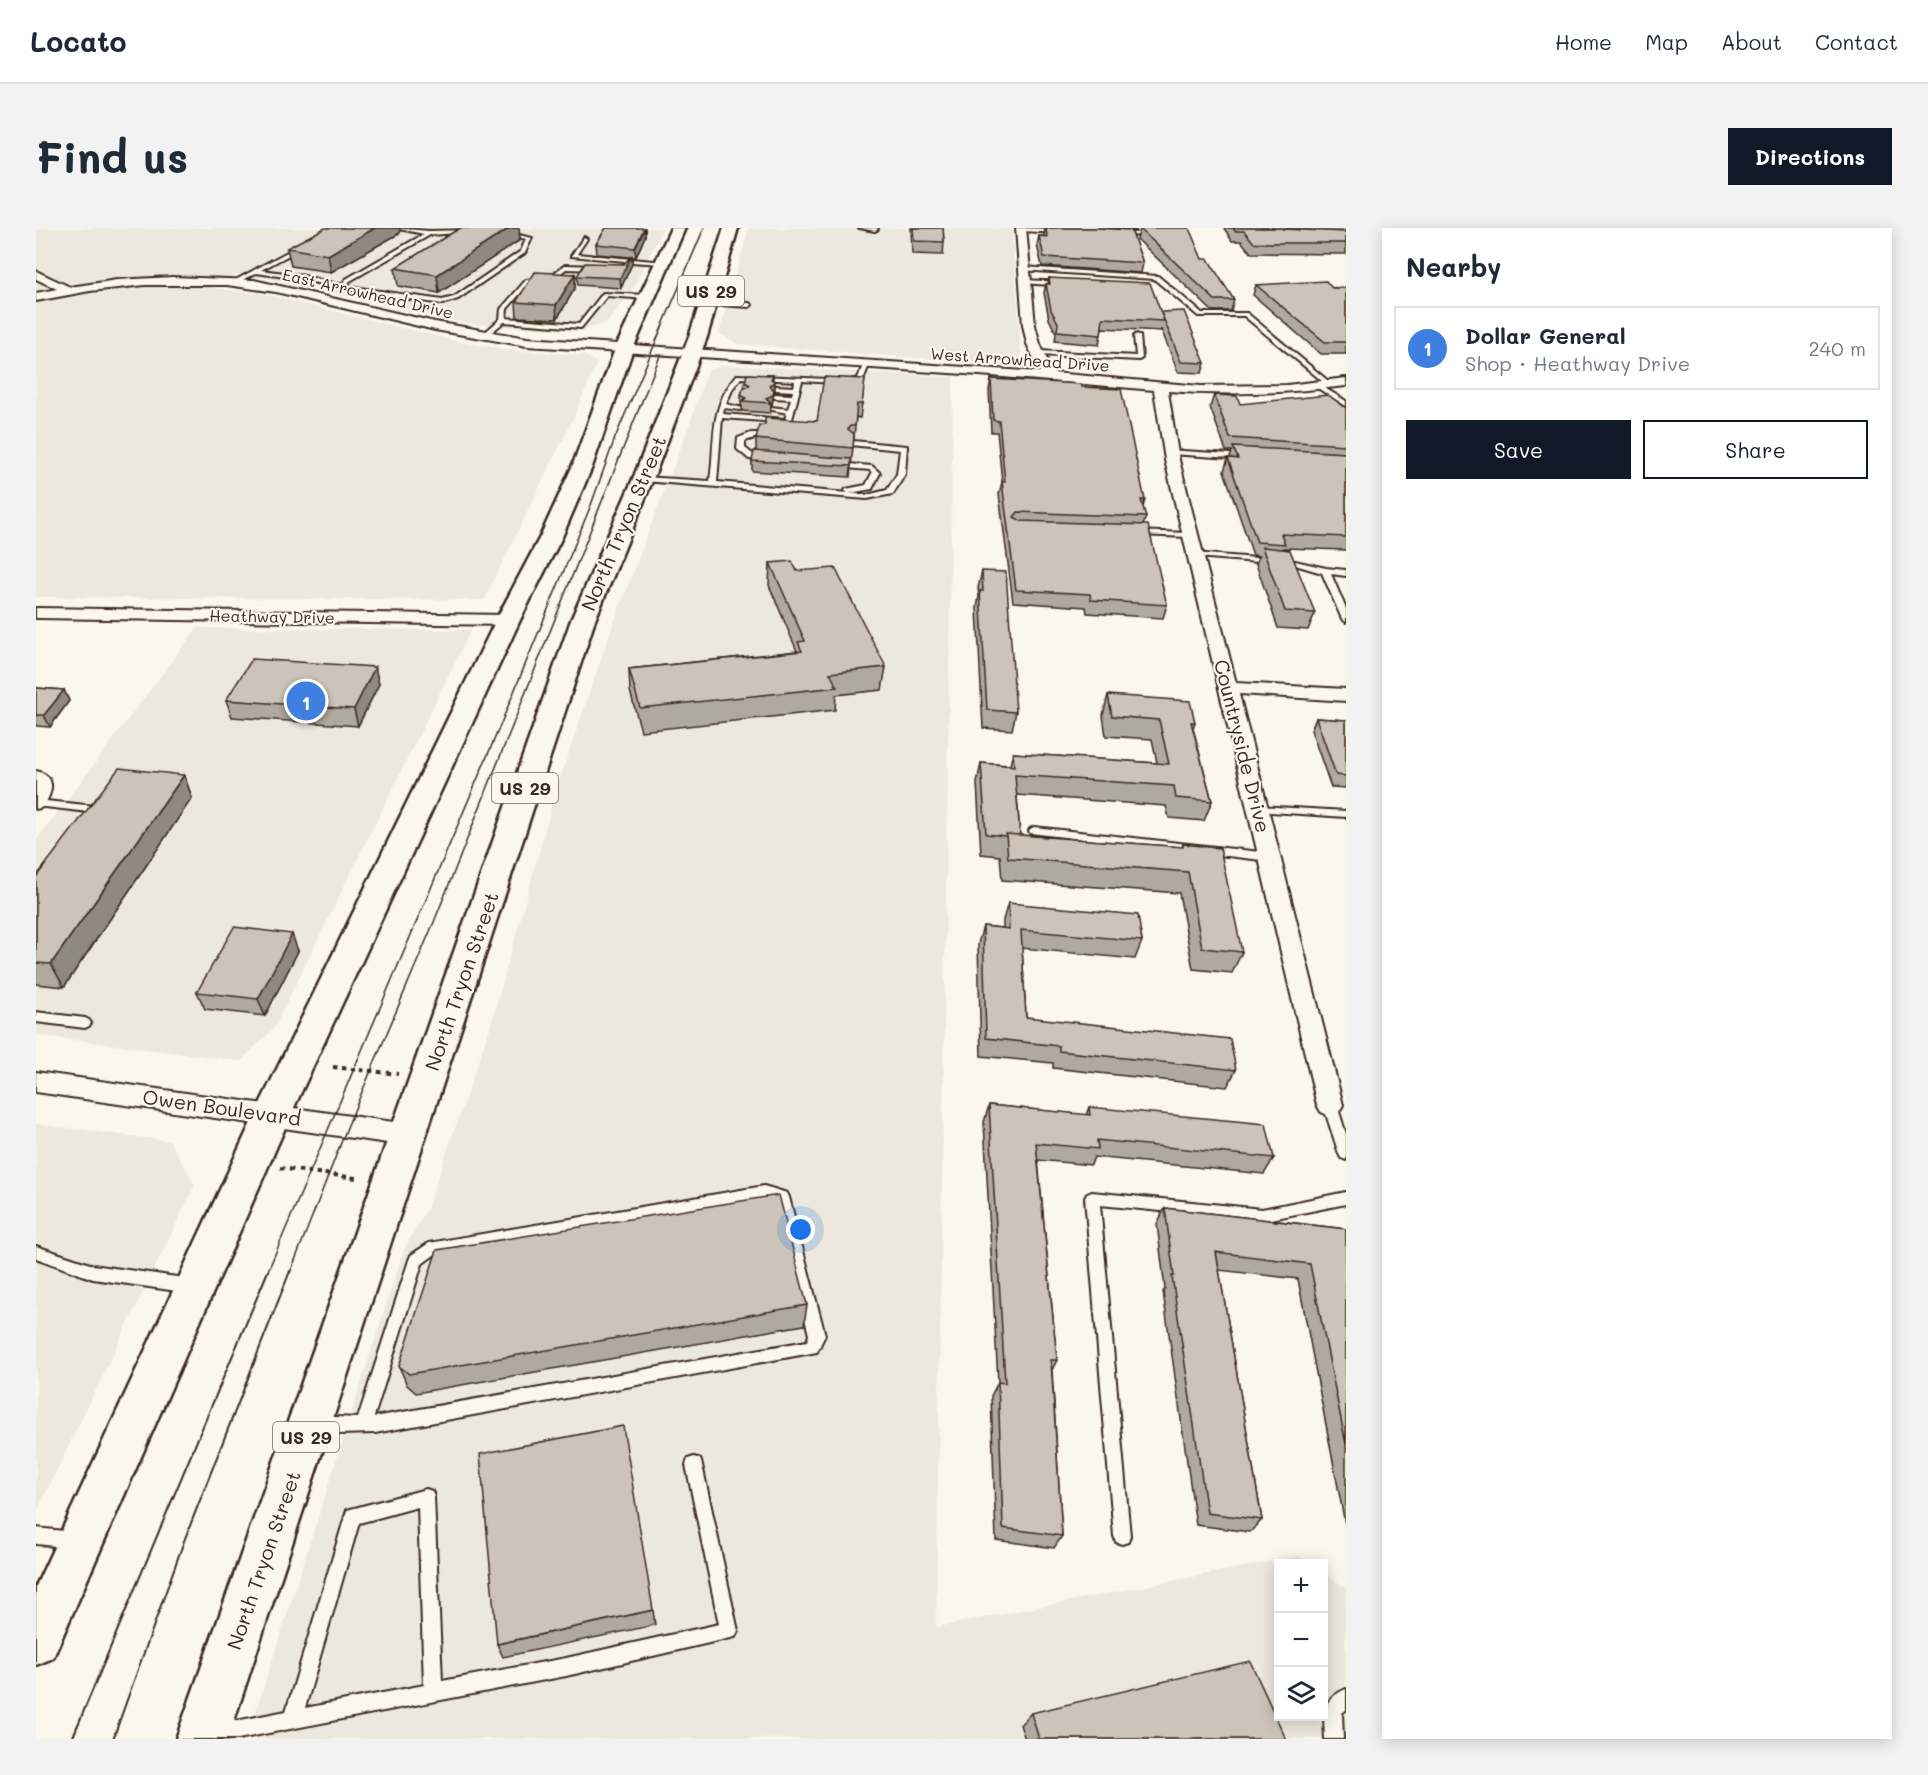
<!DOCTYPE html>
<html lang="en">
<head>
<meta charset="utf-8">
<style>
	:root { --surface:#fff; --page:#f2f2f3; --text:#1f2937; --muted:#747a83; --line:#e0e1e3; --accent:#111827 }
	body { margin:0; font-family:Mali,sans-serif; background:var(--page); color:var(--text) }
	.controls { position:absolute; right:18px; bottom:18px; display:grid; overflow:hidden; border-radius:0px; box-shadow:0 3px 15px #0003 }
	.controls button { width:54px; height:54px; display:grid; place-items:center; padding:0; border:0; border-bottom:2px solid var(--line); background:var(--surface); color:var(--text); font:30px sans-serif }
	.you { position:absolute; left:765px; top:1002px; width:21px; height:21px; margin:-15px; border:4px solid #fff; border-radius:50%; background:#1a73e8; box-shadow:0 0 0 9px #1a73e833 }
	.badge { display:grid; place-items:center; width:39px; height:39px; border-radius:50%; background:var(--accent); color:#fff; font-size:20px; font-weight:700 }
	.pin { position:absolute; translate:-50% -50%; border:3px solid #fff; box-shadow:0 2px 6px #0006 }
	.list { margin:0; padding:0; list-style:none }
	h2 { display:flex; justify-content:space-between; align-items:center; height:78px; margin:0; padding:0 24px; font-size:26px }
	h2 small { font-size:20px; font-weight:400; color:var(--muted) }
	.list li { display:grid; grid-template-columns:39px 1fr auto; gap:18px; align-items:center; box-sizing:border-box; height:84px; margin:0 12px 12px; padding:0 12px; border:2px solid var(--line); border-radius:0px }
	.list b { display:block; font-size:22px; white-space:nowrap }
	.list p { margin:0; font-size:20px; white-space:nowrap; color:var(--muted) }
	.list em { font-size:20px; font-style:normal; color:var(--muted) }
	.actions { display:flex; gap:12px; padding:18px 24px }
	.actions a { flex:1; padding:14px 0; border:2px solid var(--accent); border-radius:0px; text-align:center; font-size:21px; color:var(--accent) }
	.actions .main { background:var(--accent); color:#fff }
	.icon { flex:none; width:33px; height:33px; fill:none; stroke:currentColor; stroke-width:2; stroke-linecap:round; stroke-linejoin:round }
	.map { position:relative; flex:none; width:1310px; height:1511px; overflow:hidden; border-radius:0px }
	header { display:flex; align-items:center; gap:36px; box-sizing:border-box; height:84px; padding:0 30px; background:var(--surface); border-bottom:2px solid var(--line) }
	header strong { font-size:28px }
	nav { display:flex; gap:33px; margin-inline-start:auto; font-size:21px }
	.intro { display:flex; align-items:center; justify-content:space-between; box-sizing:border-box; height:144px; padding:0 36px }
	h1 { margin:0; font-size:42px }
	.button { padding:15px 27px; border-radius:0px; background:var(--accent); color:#fff; font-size:21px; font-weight:700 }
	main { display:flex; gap:36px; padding:0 36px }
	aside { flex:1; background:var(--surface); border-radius:0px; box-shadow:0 3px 15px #0003 }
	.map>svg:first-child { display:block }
</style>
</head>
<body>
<header>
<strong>Locato</strong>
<nav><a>Home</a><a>Map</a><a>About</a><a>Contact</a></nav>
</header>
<div class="intro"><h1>Find us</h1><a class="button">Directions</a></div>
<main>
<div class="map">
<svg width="1310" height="1511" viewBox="0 0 1310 1511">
	<rect width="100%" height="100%" fill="#fbf7ec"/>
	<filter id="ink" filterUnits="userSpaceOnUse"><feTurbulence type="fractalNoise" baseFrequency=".0167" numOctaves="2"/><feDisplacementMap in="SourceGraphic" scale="12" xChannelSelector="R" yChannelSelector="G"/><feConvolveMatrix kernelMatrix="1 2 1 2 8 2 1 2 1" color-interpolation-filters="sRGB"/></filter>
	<g filter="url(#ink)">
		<path fill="#ede8dd" d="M6,0H627L597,61L571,95L543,103L434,96L230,50L200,47L176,60L228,66L428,115L485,123L548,127L561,135L537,191L448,372L0,369V1Z
			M713,0H976L986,138L702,116L683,105Z
			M689,137L917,149L900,1399L1263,1328L1274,1335L1242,1336V1488H1288V1345L1310,1360V1511H211L368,1021L391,981L454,800L521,559L575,402L654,195L672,142Z
			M161,400L435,402L238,800L205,833L0,807V613Z
			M0,896L134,913L159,957L0,1285Z"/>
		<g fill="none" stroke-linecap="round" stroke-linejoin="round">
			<g stroke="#3b2a1e" stroke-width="4">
				<path id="service" d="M358,0L393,3L434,2L437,4L394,7L314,53L310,58L406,72L418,69L485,23L490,11L465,5V3L496,10L489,25L422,71L406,76L306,61L264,51L220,45L201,55L196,54L266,16L268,19L225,42L264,47L305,57L310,51L388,6Z
					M823,0H841L842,1L839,3Z
					M983,0L1022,1L1025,3L1022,5L985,3Z
					M1100,0H1106L1107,8L1079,6L1082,4L1102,5Z
					M548,9L551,11L541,26L629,34L626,36L595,34L588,43L580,40L586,39L589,33L535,28Z
					M529,37L563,38L566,40L563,42L530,41L518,50L494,54L471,81L470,90L543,96L567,65L611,67L614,69L611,71L571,68L545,100L468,94L450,109H446V107L464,91L465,81L490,52L514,48Z
					M987,39L1122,48L1166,85H1211L1297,157L1292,158L1208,88H1162L1118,51L985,42Z
					M988,52L1028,54L1031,56L1028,58L986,55Z
					M671,73L713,75L716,77L713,79L669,76Z
					M1101,106L1104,108L1106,130L1103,132L1003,127L1000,125L1003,123L1100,128L1098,108Z
					M830,135L833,137L827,152L814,156L766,153L755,195L686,190L681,254L812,265L809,263L810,261L830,257L836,245L834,242L797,239L796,237L800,235L836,238L844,245L836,261L814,265L831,267L851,262L861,246L864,222L814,217L813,215L817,213L871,218L869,246L857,266L831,271L607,253L603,251L607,249L674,253C680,213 672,180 701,147L814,152L822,150L827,137ZM705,150L759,153L758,159L740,158L737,160L740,162L757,163L756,167L738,166L735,168L738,170L755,171L752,181L735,179L732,181L751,185L749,191L687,186L688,180L704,182L707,180L690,176L697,160Z
					M1282,156L1310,173V178L1280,159V157Z
					M715,205H724L728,207L709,213V220L718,227L735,230V234L713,231L701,221L702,210Z
					M1131,222L1211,227L1215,229L1211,231L1134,226L1130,224Z
					M1096,303L1154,305L1158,307L1154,309L1099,307L1095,305Z
					M1157,325L1259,333L1290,340L1310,342V348L1295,346L1310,381V394L1306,391L1286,345L1259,337L1160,329H1157Z
					M0,572L60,578L65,581L61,588H53V584L0,578Z
					M1223,578L1310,583V589L1219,583L1218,581Z
					M998,599L1234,625L1239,629L1234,633L994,605L993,603L994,601Z
					M0,784L49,790L53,792L55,795L53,798L49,800L0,794Z
					M1294,872L1299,873L1301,877L1310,906V932L1305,930L1303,926L1287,877L1289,873Z
					M728,958L751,965L753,969L789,1107L781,1124L339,1205L301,1206L272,1202L270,1196L272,1190L278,1188L322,1190L373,1032L375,1027L393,1015ZM728,970L740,973L773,1107L771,1113L338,1189L386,1036L401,1025Z
					M1056,964L1226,981L1310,964V976L1226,993L1064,977L1094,1308L1092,1314L1086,1316L1080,1314L1078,1308L1049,970L1051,966Z
					M0,1018L57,1037L155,1051L160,1053L162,1058L160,1063L155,1065L57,1051L0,1030Z
					M658,1229L664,1231L666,1237L702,1403L699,1409L530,1448L202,1511H173L171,1506L173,1499L180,1497L250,1483L311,1282L390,1261L396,1263L398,1269L406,1453L530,1430L683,1396L650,1237L652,1231ZM382,1279L388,1457L269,1480L323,1295Z
					M0,1300L38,1304L44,1306L46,1312L44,1318L38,1320L0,1316Z
					M1310,1461V1482L1306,1485L1307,1511H1289C1288,1487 1284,1472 1310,1461Z"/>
			</g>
			<g stroke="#3b2a1e" stroke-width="4">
				<path id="minor" d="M980,0H990L999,97L1004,116L1017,145L1165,158L1251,157L1310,150V158C1250,165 1192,168 1132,163L1143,232L1200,455L1310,461V473L1203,466L1307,877L1303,884L1294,888L1285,884L1281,877L1129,232L1118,162L944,147L491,118L399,102L240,64L191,57H109L54,63L0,73V65L21,61L0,51V43L34,59L81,52L136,49L218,52L399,94L491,110L1004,144L991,116L987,97Z
					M0,380L472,387L478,388L481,392L478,396L472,397L0,390Z
					M0,543C21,548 17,564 7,579L0,581Z
					M0,844L372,896L381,899L385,907L381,915L372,918L0,864Z"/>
			</g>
			<g stroke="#3b2a1e" stroke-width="5">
				<path id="primary" d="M635,0H649L597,121L556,239L526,309L484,392L255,886L17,1430L0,1437V1358L219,886L460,392L504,309L536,239L579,121Z
					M688,0H702L671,109L617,251L559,392L192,1511H140L535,392L597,251L653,109Z"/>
			</g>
			<path stroke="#3b2a1e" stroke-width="4" stroke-dasharray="4.5 4.5" stroke-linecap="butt" d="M297,839L362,846
				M244,940L320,950"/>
			<use href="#service" fill="#fbf7ec" fill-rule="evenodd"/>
			<use href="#minor" fill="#fbf7ec" fill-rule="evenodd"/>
			<use href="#primary" fill="#fbf7ec" fill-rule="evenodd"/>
			<path stroke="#3b2a1e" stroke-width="1.5" d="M231,1045L461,505L555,277L579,210L668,0
				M254,1045L312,897L398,694L624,128"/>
			<path stroke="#3b2a1e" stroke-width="2" d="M36,1511L232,1043
				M77,1511L148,1313L254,1043"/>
		</g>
		<path fill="#afa99f" stroke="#3b2a1e" stroke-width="1.5" d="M424,0H483L484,12L403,65L362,58L359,40Z
			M609,0V8L600,29H596V36L585,60L542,57L541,48L588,36L595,29L561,26L560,16Z
			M875,0H907L908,14L907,27L876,26Z
			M1009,0H1099V3L1095,2L1107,35L1105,45L1006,38L1001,17L1003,8H1008Z
			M1188,0H1310V26L1215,25L1205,13H1196Z
			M1104,1L1166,31L1198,72L1195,83H1176L1101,11Z
			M364,5L295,44L255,38L251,20Z
			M539,46V60L521,91L481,89L480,74Z
			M1013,50L1125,85L1169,135L1166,145L1142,144L1125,101V103L1066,100L1063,117L1019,113L1020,105L1013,91L1008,65L1010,56H1012Z
			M1220,57L1310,60V126H1285L1217,67Z
			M829,151L824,190L820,189L814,249L716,243V233L720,223V211L729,197L781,193Z
			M955,151L1046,159L1109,272L1107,279L1110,289L1107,297L1131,377L1127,390L1051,385L1050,379L977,374L963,266L966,254L961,204H955L953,162Z
			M737,152L739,164H738L736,177L735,178L734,185L706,183V178L705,177V167L708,160L709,154Z
			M1178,167L1204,176L1310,180V322L1248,320L1247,321L1279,385L1272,402L1242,400L1220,336L1223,328L1217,327L1188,243L1192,230H1194L1196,223H1190L1174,179Z
			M734,335L761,343L850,439L846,462L800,467L799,482L605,503L594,463L593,441L761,423L733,357Z
			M946,343L980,484L976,502L947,500L941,380L943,368L942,360Z
			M343,456L322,498L196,489L190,472Z
			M0,460L28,462L33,473L14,499L0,498Z
			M1072,467L1159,494L1157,500L1176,573L1168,593L1133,590L1130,578L981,567L984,607L1146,619L1147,616L1206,724L1196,745L1157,741L1143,665L966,652L964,628L945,626L941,555L945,535L974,537L977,525L1121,535L1116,511L1070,508L1067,487Z
			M1280,490L1310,492V560L1295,559L1275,502Z
			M148,547L156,570L28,759L0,756V649Z
			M972,675L1106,713L1099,731L986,720L990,789L1200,842L1191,859L1017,840V835L945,828L942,716L947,698L967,700V692Z
			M262,723L229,788L169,781L161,764Z
			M953,877L1050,887L1053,879L1238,930L1228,946L1058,929L1055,937L1002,932L1021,1132L1016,1142L1026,1308L1018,1320L960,1312L955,1168L962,1154L948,894Z
			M1129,980L1310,1001V1301L1262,1051L1183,1042L1226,1292L1214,1304L1160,1297L1127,1064L1129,1061L1121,996Z
			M771,1077L768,1097L380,1165L371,1157L363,1138Z
			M617,1382L619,1397L467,1429L461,1416Z
			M995,1485L1250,1511H989L984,1497Z"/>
		<path fill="#8f8982" stroke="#3b2a1e" stroke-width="1.5" d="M339,0H364V5L295,44L292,27Z
			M474,0H483L484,12L403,65L401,47Z
			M609,0V8L600,29L599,20Z
			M596,27V36L585,60L584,50Z
			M539,46V60L521,91L520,77Z
			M737,147V155L739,154V164H738L736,177L735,178V175L730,170L735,151Z
			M339,439L343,456L322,498L318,481Z
			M28,462L33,473L14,499L8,487Z
			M148,547L156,570L28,759L15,736Z
			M256,706L262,723L229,788L222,771Z"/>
		<path fill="#ccc4b9" stroke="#3b2a1e" stroke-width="1.5" d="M289,0H339L292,27L251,20Z
			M424,0H474L401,47L359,40Z
			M570,0H608L599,20L560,16Z
			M877,0H907L908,14L878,13Z
			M1010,0H1061L1095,2L1107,35L1008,29L1003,8L1011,9Z
			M1108,0H1153L1166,31H1172L1198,72H1179L1104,1Z
			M1197,0H1245L1247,1L1310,4V15H1218L1208,3H1199Z
			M596,27L584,50L541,48L549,35L588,36Z
			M499,44L539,46L520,77L480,74Z
			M1013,50L1114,55L1128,93L1067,90L1065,107L1021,103L1022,95L1015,82L1010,56H1014Z
			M1290,53L1296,60H1310V114H1289L1220,57Z
			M1148,83L1169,135L1145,134L1125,84Z
			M711,146L737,147L735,151L739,154L733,157L738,162L737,167L730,170L735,175L706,173L710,170L705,167L707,161L714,157L709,154Z
			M788,149L829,151L826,176H821L819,198H814L812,201L818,206L817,220L720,211L723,198L729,197V190L781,193Z
			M955,151L1045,156L1046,159L1085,161L1109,272H1105L1110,289L982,284L978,289L985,293L1112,297L1131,377L1055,372L1054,366L980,362L966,254H969L963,193L957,192Z
			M1178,167L1201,168L1204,176L1292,167L1310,180V217L1194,210Z
			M1197,219L1310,225V309L1245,306L1249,316L1221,314L1192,230L1202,231Z
			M718,223L815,231V238L716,233Z
			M1226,319L1254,322L1279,385L1249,383Z
			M756,333L761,343L799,340L850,439L794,445L801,459L604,480L593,441L766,423L762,414L769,413L734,335Z
			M946,343L970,344L980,484L951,482L944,363H947Z
			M216,431L339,439L318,481L190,472Z
			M0,460L28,462L8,487H0Z
			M1072,467L1154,473L1159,494H1155L1176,573L1140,570L1138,558L979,547L984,607L970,606V608L950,606L945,535L978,538L977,525L1133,536L1123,492L1076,488Z
			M1280,490L1310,492V548L1300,547Z
			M83,540L148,547L15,736L0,735V649Z
			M970,606L1147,619V616L1184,620L1206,724L1166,720L1152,644L972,630Z
			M972,675L1102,687L1106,713L985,702L990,789L1194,811L1200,842L1023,823V818L950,810L947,698L973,701Z
			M198,699L256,706L222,771L161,764Z
			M953,877L1054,887L1053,879L1230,896L1238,930L1061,912L1062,921L1000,915L1021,1132H1015L1026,1308L967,1300L962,1154L969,1155Z
			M743,967L771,1077L373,1146L363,1138L401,1022Z
			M1129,980L1310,1001V1216L1274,1036L1180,1024L1226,1292L1171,1285L1136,1048H1138Z
			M587,1198L617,1382L461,1416L444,1226Z
			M1214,1433L1250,1511H1003L995,1485Z"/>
	</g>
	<g text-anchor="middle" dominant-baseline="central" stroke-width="4.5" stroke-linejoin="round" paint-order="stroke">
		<g font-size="16" fill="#3b2a1e" stroke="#fbf7ec">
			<text transform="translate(332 65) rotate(13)">East Arrowhead Drive</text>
			<text transform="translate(984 131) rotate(4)">West Arrowhead Drive</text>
			<text transform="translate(236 388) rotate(1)">Heathway Drive</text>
		</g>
		<g fill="#fbf7ec" stroke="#75685c" stroke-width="1.5">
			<rect x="642" y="48" width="66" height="30" rx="4.5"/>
			<rect x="456" y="545" width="66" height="30" rx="4.5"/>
			<rect x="237" y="1194" width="66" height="30" rx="4.5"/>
		</g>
		<g font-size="18" font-weight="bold" fill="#3b2a1e">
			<text x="675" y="63">US 29</text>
			<text x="489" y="560">US 29</text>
			<text x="270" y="1209">US 29</text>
		</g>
		<g font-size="20" fill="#3b2a1e" stroke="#fbf7ec">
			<text transform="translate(587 295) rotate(-67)">North Tryon Street</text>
			<text transform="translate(1207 518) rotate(76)">Countryside Drive</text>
			<text transform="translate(425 753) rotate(-71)">North Tryon Street</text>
			<text transform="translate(186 879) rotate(8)">Owen Boulevard</text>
			<text transform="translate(227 1332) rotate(-71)">North Tryon Street</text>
		</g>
	</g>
</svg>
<div class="controls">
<button>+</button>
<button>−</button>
<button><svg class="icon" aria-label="layers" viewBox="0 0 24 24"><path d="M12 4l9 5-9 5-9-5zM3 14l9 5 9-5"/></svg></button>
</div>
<div class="you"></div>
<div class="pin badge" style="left:270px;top:473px;background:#3f7fe0">1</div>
</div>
<aside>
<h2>Nearby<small></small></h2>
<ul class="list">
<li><span class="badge" style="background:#3f7fe0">1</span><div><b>Dollar General</b><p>Shop · Heathway Drive</p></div><em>240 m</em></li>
</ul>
<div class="actions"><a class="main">Save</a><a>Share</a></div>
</aside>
</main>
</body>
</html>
